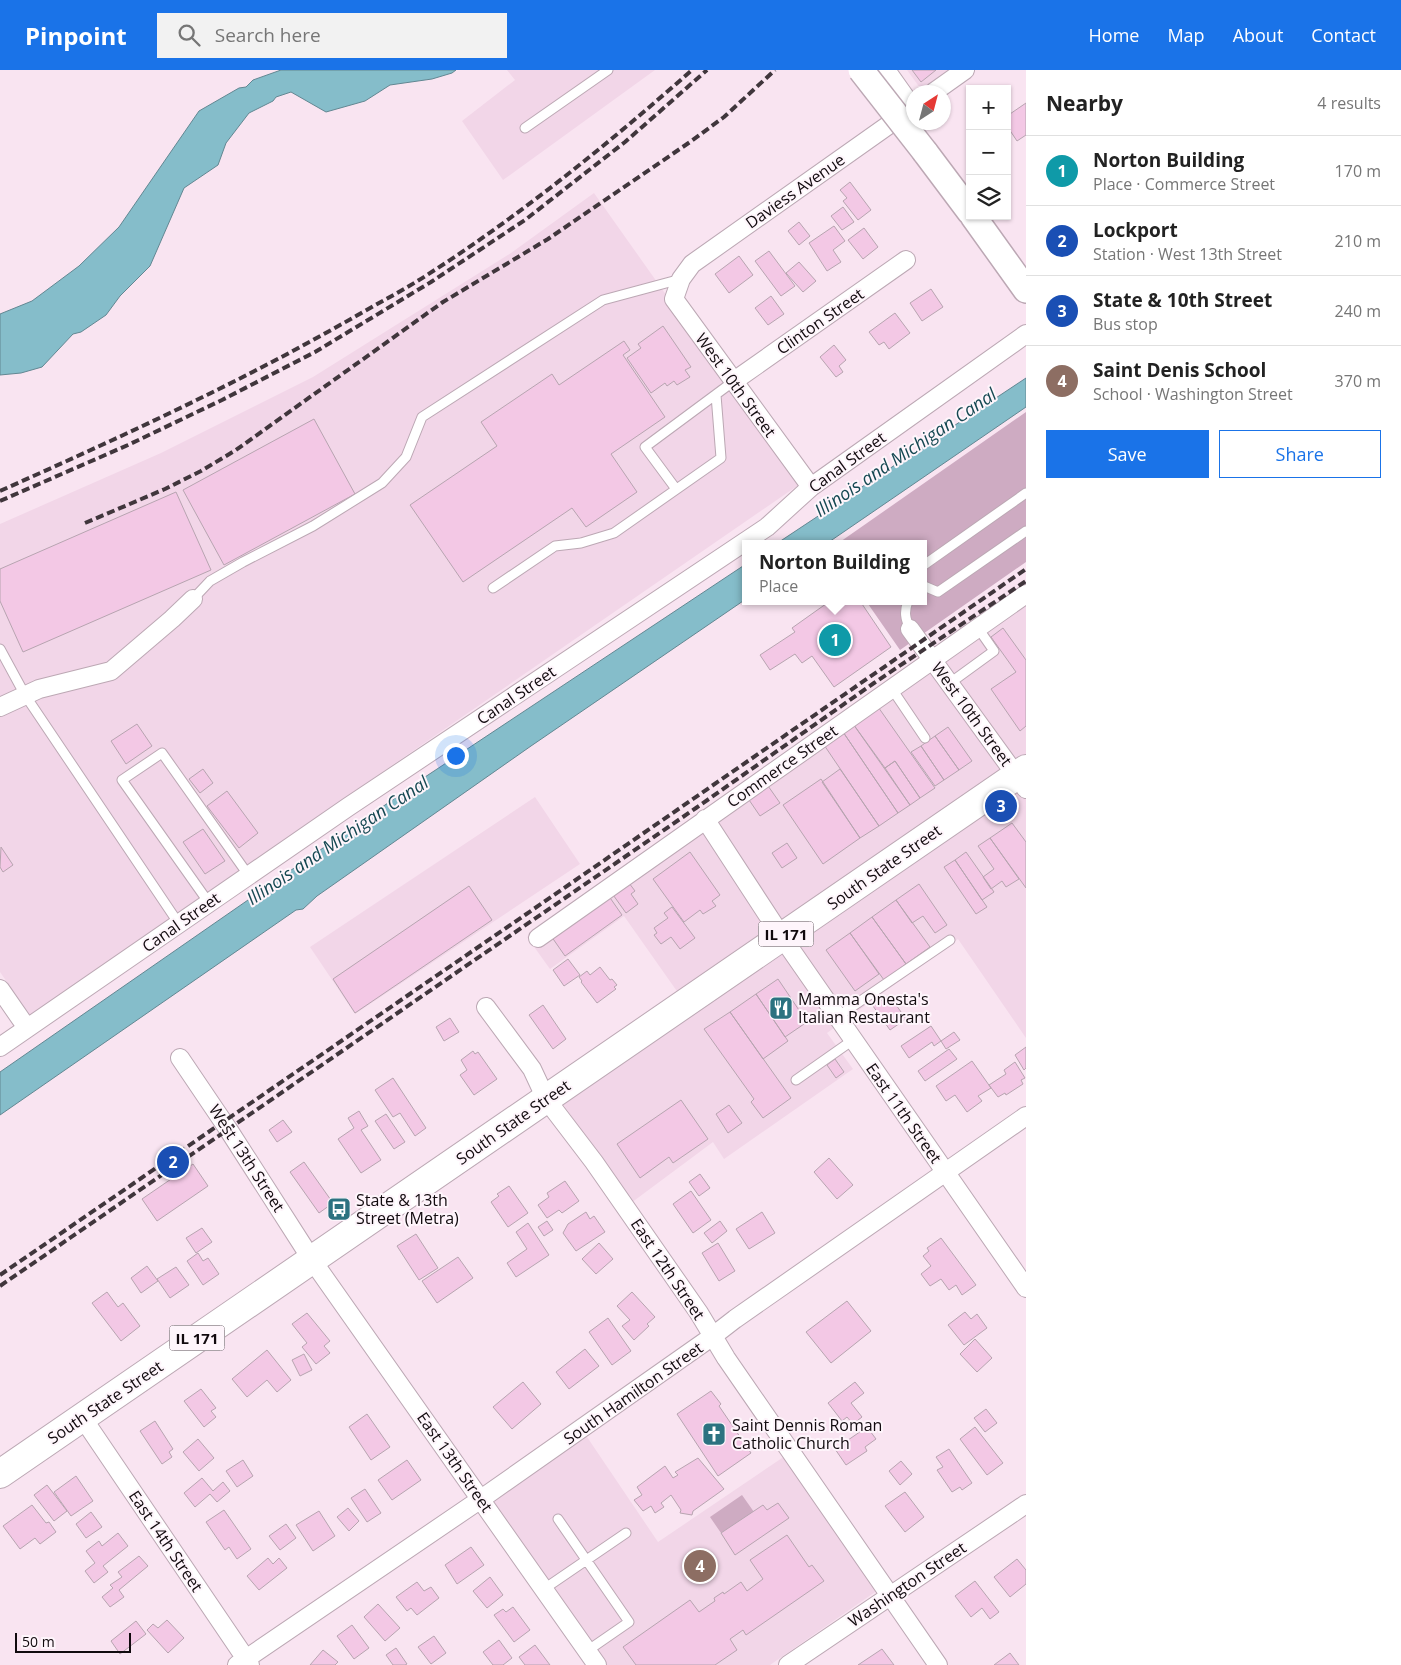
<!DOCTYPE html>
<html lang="en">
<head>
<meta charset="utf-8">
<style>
	:root { --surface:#fff; --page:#f2f2f2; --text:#222; --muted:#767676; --line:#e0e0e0; --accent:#1a73e8 }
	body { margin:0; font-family:"Open Sans",sans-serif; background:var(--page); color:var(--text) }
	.controls { position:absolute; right:15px; top:15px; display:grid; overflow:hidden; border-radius:0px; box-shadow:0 1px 4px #0004 }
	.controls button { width:45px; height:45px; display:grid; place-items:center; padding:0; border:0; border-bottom:1px solid var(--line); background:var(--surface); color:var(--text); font:25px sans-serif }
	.compass { position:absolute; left:906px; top:15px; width:45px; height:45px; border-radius:50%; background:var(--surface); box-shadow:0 1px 4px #0004; rotate:36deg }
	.scale { position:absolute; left:15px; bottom:12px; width:116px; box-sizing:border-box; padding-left:5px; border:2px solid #110a0e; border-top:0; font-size:14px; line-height:18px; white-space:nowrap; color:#110a0e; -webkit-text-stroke:4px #fef5fb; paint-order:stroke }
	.you { position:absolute; left:455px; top:685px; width:18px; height:18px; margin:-12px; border:4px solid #fff; border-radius:50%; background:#1a73e8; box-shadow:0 0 0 8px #1a73e833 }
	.badge { display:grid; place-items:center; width:32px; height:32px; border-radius:50%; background:var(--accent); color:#fff; font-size:16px; font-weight:700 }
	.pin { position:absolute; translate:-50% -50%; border:2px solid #fff; box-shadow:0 1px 5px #0006 }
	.popup { position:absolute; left:742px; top:470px; width:185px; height:65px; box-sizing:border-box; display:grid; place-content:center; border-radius:0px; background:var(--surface); filter:drop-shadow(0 1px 4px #0005); font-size:16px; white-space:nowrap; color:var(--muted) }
	.popup b { font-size:19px; color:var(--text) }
	.popup::after { content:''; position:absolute; left:50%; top:100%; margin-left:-10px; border:10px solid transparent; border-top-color:var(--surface) }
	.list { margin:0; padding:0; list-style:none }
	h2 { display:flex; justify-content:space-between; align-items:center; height:65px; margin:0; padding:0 20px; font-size:21px }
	h2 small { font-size:16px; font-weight:400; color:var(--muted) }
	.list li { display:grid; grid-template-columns:32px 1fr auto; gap:15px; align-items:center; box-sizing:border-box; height:70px; padding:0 20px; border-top:1px solid var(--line) }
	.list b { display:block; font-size:19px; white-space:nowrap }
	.list p { margin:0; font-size:16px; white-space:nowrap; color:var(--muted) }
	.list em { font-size:16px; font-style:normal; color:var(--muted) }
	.actions { display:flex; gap:10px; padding:15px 20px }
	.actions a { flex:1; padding:11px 0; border:1px solid var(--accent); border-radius:0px; text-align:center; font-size:18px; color:var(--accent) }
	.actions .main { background:var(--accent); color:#fff }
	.icon { flex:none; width:28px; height:28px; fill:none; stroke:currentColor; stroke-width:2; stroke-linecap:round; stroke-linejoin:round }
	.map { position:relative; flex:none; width:1026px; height:1595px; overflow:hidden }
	header { display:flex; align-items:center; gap:30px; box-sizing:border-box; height:70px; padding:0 25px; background:var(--accent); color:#fff }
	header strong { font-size:24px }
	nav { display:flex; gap:28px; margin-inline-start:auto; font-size:18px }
	.search { width:350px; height:45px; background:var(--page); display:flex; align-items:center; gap:12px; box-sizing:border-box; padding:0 18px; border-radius:0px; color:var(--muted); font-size:19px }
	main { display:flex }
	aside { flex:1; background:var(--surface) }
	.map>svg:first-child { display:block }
</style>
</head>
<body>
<header>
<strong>Pinpoint</strong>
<div class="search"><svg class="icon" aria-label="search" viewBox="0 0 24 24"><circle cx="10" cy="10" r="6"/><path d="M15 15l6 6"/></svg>Search here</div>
<nav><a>Home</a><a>Map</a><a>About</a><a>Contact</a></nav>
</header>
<main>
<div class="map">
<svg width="1026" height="1595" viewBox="0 0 1026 1595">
	<rect width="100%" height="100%" fill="#f9e4f1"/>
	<path fill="#f2d6e8" d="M507,0H655L503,110L462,51L515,10Z
		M907,0H972L941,22H923Z
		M594,123L800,414L30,945L0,902V454L161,383L313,307L511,183Z
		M1026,532V968L958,869L827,963L853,999L724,1089L713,1072L631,1133L563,1034L693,944L624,846L550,899L527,867Z
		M535,727L580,794L355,944L310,877Z
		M585,1364L658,1472L785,1386L878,1520L770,1595H607L491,1428Z"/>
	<path fill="#ceabc2" d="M1026,342V492L900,580L866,531H924V474H837Z
		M742,1425L754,1442L721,1463L710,1447Z"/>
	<path fill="#85bdca" stroke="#628792" d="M281,0H456L452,3L432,9L390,15L365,31L326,42L291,22L276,27L273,31L249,43L226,73L218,95L184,118L150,196L120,226L106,245L81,262L73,264L42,297L21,303L0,305V244L32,231L79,196L119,157L199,41L239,18L246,17L253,10Z
		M1026,308V337L826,474H776Z
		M746,494V529L531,676L317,826L303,839L296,840L0,1045V1002L398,726L405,724L422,709Z"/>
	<path fill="#f3c8e5" stroke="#b7a4b0" d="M912,0H936L921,12Z
		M1026,33V65L1017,71L1007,56V46Z
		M850,112L871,140L858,150L843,131L847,128L840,120Z
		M843,137L854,152L842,160L831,146Z
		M799,152L810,166L799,175L788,161Z
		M834,156L845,171L833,180L841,192L827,201L809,173Z
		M864,158L878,177L863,189L848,170Z
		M769,181L795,216L781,226L755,191Z
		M739,186L753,205L729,223L715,204Z
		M799,192L816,211L803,222L786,203Z
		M931,219L943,237L922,251L910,233Z
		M771,226L784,244L768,255L755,238Z
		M895,243L910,263L889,279L884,272L879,275L869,262Z
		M663,256L691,297L685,300L690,307L677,315L674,311L667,316L665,313L651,323L627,288L641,278L638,274Z
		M624,271L630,280L623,285L665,347L611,384L637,422L586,457L572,438L463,512L410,435L497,376L481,352L552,304L559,315Z
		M834,275L846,290L839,296L843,302L836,307L820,287Z
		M314,349L355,424L224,495L183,420Z
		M176,422L211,500L23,582L0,531V499Z
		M830,531H860L891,577L834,617L812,586L802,593L795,584L770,600L760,585L795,562L792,558Z
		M1003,558L1026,590V656L1020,661L991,619L1016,602L991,567Z
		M876,634L935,718L920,728L895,691L885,698L851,651Z
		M851,651L910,735L898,743L841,659Z
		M137,654L152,676L126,694L111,671Z
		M948,657L972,691L959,700L935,666Z
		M841,659L898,743L879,756L822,672Z
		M935,666L959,700L944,710L921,676Z
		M921,676L944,710L935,716L911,682Z
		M895,691L920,728L910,735L885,698Z
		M203,699L213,713L200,723L189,709Z
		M840,699L879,756L860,768L822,712Z
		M821,709L860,768L823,794L783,735Z
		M766,713L780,733L760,746L747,727Z
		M227,721L258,763L239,778L207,736Z
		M1012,753L1026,772V818L990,768Z
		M203,759L225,791L205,804L183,772Z
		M990,768L1019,809L1006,817L1002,811L991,819L983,807L994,799L978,776Z
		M787,773L797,788L782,798L772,783Z
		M1,777L13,795L3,802L0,797Z
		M690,782L720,825L712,831L716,836L703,844L700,840L684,852L653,809Z
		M966,782L994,822L982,830L955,790Z
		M955,790L987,837L976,844L944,797Z
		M626,809L635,821L631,824L638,834L626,843L611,822Z
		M919,814L947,855L935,863L923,846L912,853L896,830Z
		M469,816L492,850L355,943L333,909Z
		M606,822L622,845L565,886L549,863Z
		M896,830L930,877L906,894L872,847Z
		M672,837L695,868L680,879L671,867L661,874L654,865L657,863L654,858L668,848L664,843Z
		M872,847L906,894L884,910L850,863Z
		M850,863L879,904L855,921L826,880Z
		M568,889L580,905L564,916L553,900Z
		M600,897L610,910L612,909L617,915L614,917L616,919L597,933L581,912L582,911L579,907L587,901L590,905Z
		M778,909L807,952L785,967L756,924Z
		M756,924L788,971L763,989L730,942Z
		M889,925L906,949L890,960L873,936Z
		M543,935L566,969L553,979L529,945Z
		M730,942L791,1028L763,1048L751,1032L754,1029L704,959Z
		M450,948L459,962L444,971L436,957Z
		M931,956L941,971L934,976L932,972L909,988L901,976Z
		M954,962L960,970L946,979L941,971Z
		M1026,977V998L1024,1000L1015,985Z
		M949,979L957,989L925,1011L918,1001Z
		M473,981L475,984L478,982L497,1009L474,1025L460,1005L467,1000L461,990Z
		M835,989L844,1002L836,1008L827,995Z
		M972,991L991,1018L978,1026L982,1031L967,1042L955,1025L946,1031L936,1016Z
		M1015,992L1025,1008L1021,1010L1023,1014L1006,1025L1005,1023L998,1027L989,1015L1006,1004L1004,1000Z
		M393,1008L426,1058L415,1066L400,1043L393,1047L375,1020Z
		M681,1030L708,1069L673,1093L669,1087L640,1108L617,1074Z
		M729,1035L742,1053L728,1063L716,1044Z
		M359,1041L368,1056L361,1060L381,1090L361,1103L338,1069L354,1058L348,1048Z
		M386,1044L405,1072L394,1079L375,1051Z
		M283,1050L292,1062L277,1072L269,1060Z
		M829,1088L853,1115L837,1129L814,1102Z
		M304,1092L333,1133L319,1143L290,1102Z
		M193,1094L208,1116L157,1151L142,1129Z
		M700,1104L710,1118L699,1126L689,1112Z
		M565,1111L579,1131L562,1143L559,1140L547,1148L538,1135L549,1127L547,1123Z
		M509,1116L528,1143L508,1157L491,1132L499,1126L497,1124Z
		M691,1121L711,1150L693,1163L673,1134Z
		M586,1142L590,1149L594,1146L605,1162L576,1181L563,1163L568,1154Z
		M762,1142L775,1163L749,1179L736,1159Z
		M547,1151L553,1160L544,1166L538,1157Z
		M720,1151L727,1161L712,1173L704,1163Z
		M528,1153L549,1185L516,1207L507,1193L527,1179L516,1162Z
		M202,1158L212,1172L196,1183L186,1168Z
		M416,1164L438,1198L419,1210L397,1176Z
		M941,1168L976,1215L962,1225L956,1215L949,1220L941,1209L930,1216L921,1204L931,1196L923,1186L929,1181L927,1178Z
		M599,1173L613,1189L596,1204L582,1189Z
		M718,1173L735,1201L719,1211L702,1183Z
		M198,1183L203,1191L208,1188L219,1204L203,1215L187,1191Z
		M458,1187L473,1208L437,1233L422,1211Z
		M147,1196L158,1211L141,1223L131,1208Z
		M176,1197L189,1215L170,1228L157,1209Z
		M107,1222L118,1237L123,1233L140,1256L121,1271L92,1233Z
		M632,1222L655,1247L647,1254L649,1256L634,1270L622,1256L630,1250L617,1236Z
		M847,1231L871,1261L831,1293L806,1262Z
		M965,1242L971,1249L977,1244L987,1258L964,1275L948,1255Z
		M307,1243L330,1271L324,1276L330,1283L316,1294L302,1277L307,1273L292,1254Z
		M608,1248L631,1281L612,1295L589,1262Z
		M975,1269L992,1288L977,1302L960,1284Z
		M585,1279L599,1296L569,1319L556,1302Z
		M267,1280L291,1310L277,1322L267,1310L247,1327L232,1309Z
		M304,1284L312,1300L300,1306L292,1290Z
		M523,1312L541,1334L512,1359L493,1337Z
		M855,1312L864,1323L851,1333L862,1347L853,1354L847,1347L842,1351L828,1333Z
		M201,1319L216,1338L211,1341L216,1347L204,1357L184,1331Z
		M711,1321L721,1334L719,1336L751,1383L718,1406L677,1344Z
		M986,1339L997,1353L985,1362L974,1348Z
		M367,1344L390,1377L371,1390L349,1357Z
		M155,1351L173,1379L169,1382L172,1387L162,1394L140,1361Z
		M867,1357L876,1369L865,1377L867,1381L846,1395L835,1379Z
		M975,1357L1003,1393L987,1405L960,1369Z
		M198,1369L214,1388L199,1401L183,1382Z
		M949,1379L972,1413L962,1420L960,1417L952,1422L937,1400L943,1397L936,1387Z
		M698,1388L724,1419L693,1441L692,1445L680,1443L681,1440L671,1425L661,1433L664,1437L655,1443L651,1436L643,1441L634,1430L642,1425L637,1417L665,1396L673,1408L678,1405L675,1402Z
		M243,1390L253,1406L237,1417L226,1401Z
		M407,1390L421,1410L392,1430L378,1410Z
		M901,1391L912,1404L900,1415L889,1401Z
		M76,1406L93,1431L71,1446L54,1422Z
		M202,1408L213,1421L223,1412L230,1421L217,1432L210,1424L195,1437L184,1423Z
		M47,1415L67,1441L54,1451L34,1425Z
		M365,1419L381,1443L367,1452L351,1428Z
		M905,1422L924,1447L905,1462L885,1436Z
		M778,1433L789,1448L735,1485L721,1463L763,1435L767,1440Z
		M32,1435L46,1453L49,1452L56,1462L40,1474L35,1468L20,1479L3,1456Z
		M348,1438L359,1451L349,1461L337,1447Z
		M224,1440L251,1479L237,1489L229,1477L225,1480L206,1452Z
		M319,1441L335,1466L313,1481L296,1455Z
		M91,1442L102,1457L86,1468L76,1454Z
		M286,1454L296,1468L280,1480L269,1466Z
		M118,1463L128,1476L103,1496L108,1502L94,1513L85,1501L95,1493L86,1481L99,1471L102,1476Z
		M787,1465L809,1497L812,1495L824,1511L746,1565L743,1560L730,1569L737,1580L715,1595H636L623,1577L690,1530L699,1542L715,1531L714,1528L723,1522L724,1524L741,1512L747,1521L763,1509L750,1490Z
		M471,1477L484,1495L457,1514L445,1495Z
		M139,1486L148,1496L119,1520L124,1527L110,1537L102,1527L113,1518L110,1515L122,1507L118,1502Z
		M268,1488L273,1494L279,1488L287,1498L259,1520L247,1506Z
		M1017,1489L1026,1500V1514L1010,1527L994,1507Z
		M490,1507L503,1525L487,1538L473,1521Z
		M975,1511L999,1542L990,1549L982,1538L971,1547L955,1526Z
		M417,1512L424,1521L431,1517L439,1528L417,1545L411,1538L407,1541L396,1527Z
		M378,1534L400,1558L385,1571L364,1547Z
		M513,1537L530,1560L514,1572L494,1545L503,1539L506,1542Z
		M167,1550L184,1568L168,1583L147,1560L153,1554L158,1558Z
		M136,1551L146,1564L120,1584L111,1571Z
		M352,1555L369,1578L354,1589L337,1566Z
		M434,1566L446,1583L431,1594L418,1577Z
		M499,1570L512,1588L503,1595H493L483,1582Z
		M535,1575L550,1595H525L519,1587Z
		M396,1578L407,1594L405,1595H393L386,1585Z
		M882,1579L894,1595H858Z
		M323,1580L338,1592L335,1595H310Z
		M1010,1583L1019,1595H994Z"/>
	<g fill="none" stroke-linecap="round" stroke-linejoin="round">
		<g stroke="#bca8b4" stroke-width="11">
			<path id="lane" d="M525,58L608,0
				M676,419L645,377L734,311
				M924,495L1026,423
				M924,516L938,522L1026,461
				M493,518L555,476L581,473L614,463L721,388L716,325
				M193,529L210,511L243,492L313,456L382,413L406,387L422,347L603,230L681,209
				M908,531C904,542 905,548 910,559
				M0,579L25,625L179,854
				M950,613L994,581L978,558
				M892,619L925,668
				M209,833L122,710L162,683L249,806
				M837,947L950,870
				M796,1010L853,970
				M558,1449L629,1552L587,1581
				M544,1519L626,1463"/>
		</g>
		<g stroke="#bca8b4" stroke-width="20">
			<path id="street" d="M886,0L913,38
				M934,22L965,0
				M734,311L906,190
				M811,417L674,229L681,209L692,194L914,37
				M910,559L1026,719
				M0,637L39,619L111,601L172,549L193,529
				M705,749L782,867L1026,1218
				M538,868L1026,524
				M0,919L27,958
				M486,937L532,999L546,1029L594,1092L699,1243L726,1288L938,1595
				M0,977L348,737L767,457L811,417L1026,264
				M180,988L228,1059L312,1190L597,1595
				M82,1347L250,1595
				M237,1595L481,1429L713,1266L735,1249L1026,1046
				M788,1595L1026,1434"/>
		</g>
		<g stroke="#bca8b4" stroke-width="28">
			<path id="secondary" d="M925,82L970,142
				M973,146L1026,220"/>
		</g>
		<g stroke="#bca8b4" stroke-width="30">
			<path id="primary" d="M0,1404L1026,699"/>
		</g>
		<use href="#lane" stroke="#fff" stroke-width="9"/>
		<use href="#street" stroke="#fff" stroke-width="18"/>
		<use href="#secondary" stroke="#fff" stroke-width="25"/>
		<use href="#primary" stroke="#fff" stroke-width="28"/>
		<path stroke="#40363c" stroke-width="4" stroke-dasharray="8 4" stroke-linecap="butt" d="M0,421C121,367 241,312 356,246C380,232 404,220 427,205C521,145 608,74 692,0
			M0,431L128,375L222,330L315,282L431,212L525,150L625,72L707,0
			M85,453L165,419L201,401L236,380L443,232L548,169L690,72L724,47L775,0
			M0,1205L525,845L1026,499
			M0,1216L696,738L874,613L1026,511"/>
		<g stroke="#bca8b4" stroke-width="28" stroke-linecap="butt">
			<path id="secondary-bridge" d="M861,0L925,82"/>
		</g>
		<use href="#secondary-bridge" stroke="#fff" stroke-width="25"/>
	</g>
	<defs>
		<g id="restaurant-square" transform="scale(1.25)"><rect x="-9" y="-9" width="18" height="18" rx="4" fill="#2c7280" stroke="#fef5fb"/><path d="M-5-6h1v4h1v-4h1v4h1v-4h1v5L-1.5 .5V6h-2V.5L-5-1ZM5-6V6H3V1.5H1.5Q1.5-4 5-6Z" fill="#fff"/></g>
		<g id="bus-square" transform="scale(1.25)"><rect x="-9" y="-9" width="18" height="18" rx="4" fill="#2c7280" stroke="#fef5fb"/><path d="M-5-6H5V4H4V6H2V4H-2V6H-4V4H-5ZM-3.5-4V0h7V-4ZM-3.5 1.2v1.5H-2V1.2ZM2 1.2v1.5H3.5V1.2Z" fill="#fff"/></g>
		<g id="church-square" transform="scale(1.25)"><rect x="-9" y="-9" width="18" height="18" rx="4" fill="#2c7280" stroke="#fef5fb"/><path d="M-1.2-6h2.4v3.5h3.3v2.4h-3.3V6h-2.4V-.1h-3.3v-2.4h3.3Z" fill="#fff"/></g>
	</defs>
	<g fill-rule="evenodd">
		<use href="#restaurant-square" x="781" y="938"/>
		<use href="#bus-square" x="339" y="1139"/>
		<use href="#church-square" x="714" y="1364"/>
	</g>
	<g text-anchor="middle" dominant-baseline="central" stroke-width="4" stroke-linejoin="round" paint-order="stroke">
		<g fill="#fef5fb" stroke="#585055" stroke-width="1">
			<rect x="758.5" y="851.5" width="55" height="25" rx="4"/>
			<rect x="169.5" y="1255.5" width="55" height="25" rx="4"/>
		</g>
		<g font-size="15" font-weight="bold" fill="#110a0e">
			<text x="786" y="864">IL 171</text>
			<text x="197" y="1268">IL 171</text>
		</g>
		<g font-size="16" fill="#110a0e" stroke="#fef5fb">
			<text transform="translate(795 121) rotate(-35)">Daviess Avenue</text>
			<text transform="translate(820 251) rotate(-35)">Clinton Street</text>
			<text transform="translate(736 315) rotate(54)">West 10th Street</text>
			<text transform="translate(847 392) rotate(-36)">Canal Street</text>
			<text transform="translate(516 625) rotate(-34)">Canal Street</text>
			<text transform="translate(972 644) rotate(54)">West 10th Street</text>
			<text transform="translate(782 696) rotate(-35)">Commerce Street</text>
			<text transform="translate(884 797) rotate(-35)">South State Street</text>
			<text transform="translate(181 852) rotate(-35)">Canal Street</text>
			<text transform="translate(904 1043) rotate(55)">East 11th Street</text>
			<text transform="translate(513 1052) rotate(-35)">South State Street</text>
			<text transform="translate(247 1088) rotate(57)">West 13th Street</text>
			<text transform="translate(668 1199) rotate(56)">East 12th Street</text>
			<text transform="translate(633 1323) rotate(-35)">South Hamilton Street</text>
			<text transform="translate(105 1332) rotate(-34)">South State Street</text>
			<text transform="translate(455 1392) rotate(55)">East 13th Street</text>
			<text transform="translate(166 1471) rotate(56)">East 14th Street</text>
			<text transform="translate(907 1514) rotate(-34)">Washington Street</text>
		</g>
		<g font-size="16" fill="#110a0e" stroke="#fef5fb" text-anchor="start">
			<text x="798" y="929">Mamma Onesta's<tspan x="798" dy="18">Italian Restaurant</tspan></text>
			<text x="356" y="1130">State &amp; 13th<tspan x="356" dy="18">Street (Metra)</tspan></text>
			<text x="732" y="1355">Saint Dennis Roman<tspan x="732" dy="18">Catholic Church</tspan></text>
		</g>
		<g font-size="18" font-style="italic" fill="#154852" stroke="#fef5fb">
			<text transform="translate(905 382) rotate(-34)">Illinois and Michigan Canal</text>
			<text transform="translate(337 770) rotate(-34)">Illinois and Michigan Canal</text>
		</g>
	</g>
</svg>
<div class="controls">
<button>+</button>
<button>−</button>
<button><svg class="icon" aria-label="layers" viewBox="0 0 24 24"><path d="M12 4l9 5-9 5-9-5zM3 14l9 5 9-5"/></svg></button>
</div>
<svg class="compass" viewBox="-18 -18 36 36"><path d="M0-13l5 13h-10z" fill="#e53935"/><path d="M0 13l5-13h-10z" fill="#767676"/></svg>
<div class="scale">50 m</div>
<div class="you"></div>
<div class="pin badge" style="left:835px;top:570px;background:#0f9aa8">1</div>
<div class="popup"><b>Norton Building</b>Place</div>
<div class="pin badge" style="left:173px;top:1092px;background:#1a4fb4">2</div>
<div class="pin badge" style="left:1001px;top:736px;background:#1a4fb4">3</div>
<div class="pin badge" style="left:700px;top:1496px;background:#8d6e63">4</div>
</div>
<aside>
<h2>Nearby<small>4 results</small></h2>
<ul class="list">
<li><span class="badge" style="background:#0f9aa8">1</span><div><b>Norton Building</b><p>Place · Commerce Street</p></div><em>170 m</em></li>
<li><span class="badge" style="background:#1a4fb4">2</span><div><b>Lockport</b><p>Station · West 13th Street</p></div><em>210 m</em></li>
<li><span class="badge" style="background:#1a4fb4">3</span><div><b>State &amp; 10th Street</b><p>Bus stop</p></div><em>240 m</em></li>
<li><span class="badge" style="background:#8d6e63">4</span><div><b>Saint Denis School</b><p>School · Washington Street</p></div><em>370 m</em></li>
</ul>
<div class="actions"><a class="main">Save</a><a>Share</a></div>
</aside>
</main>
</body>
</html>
